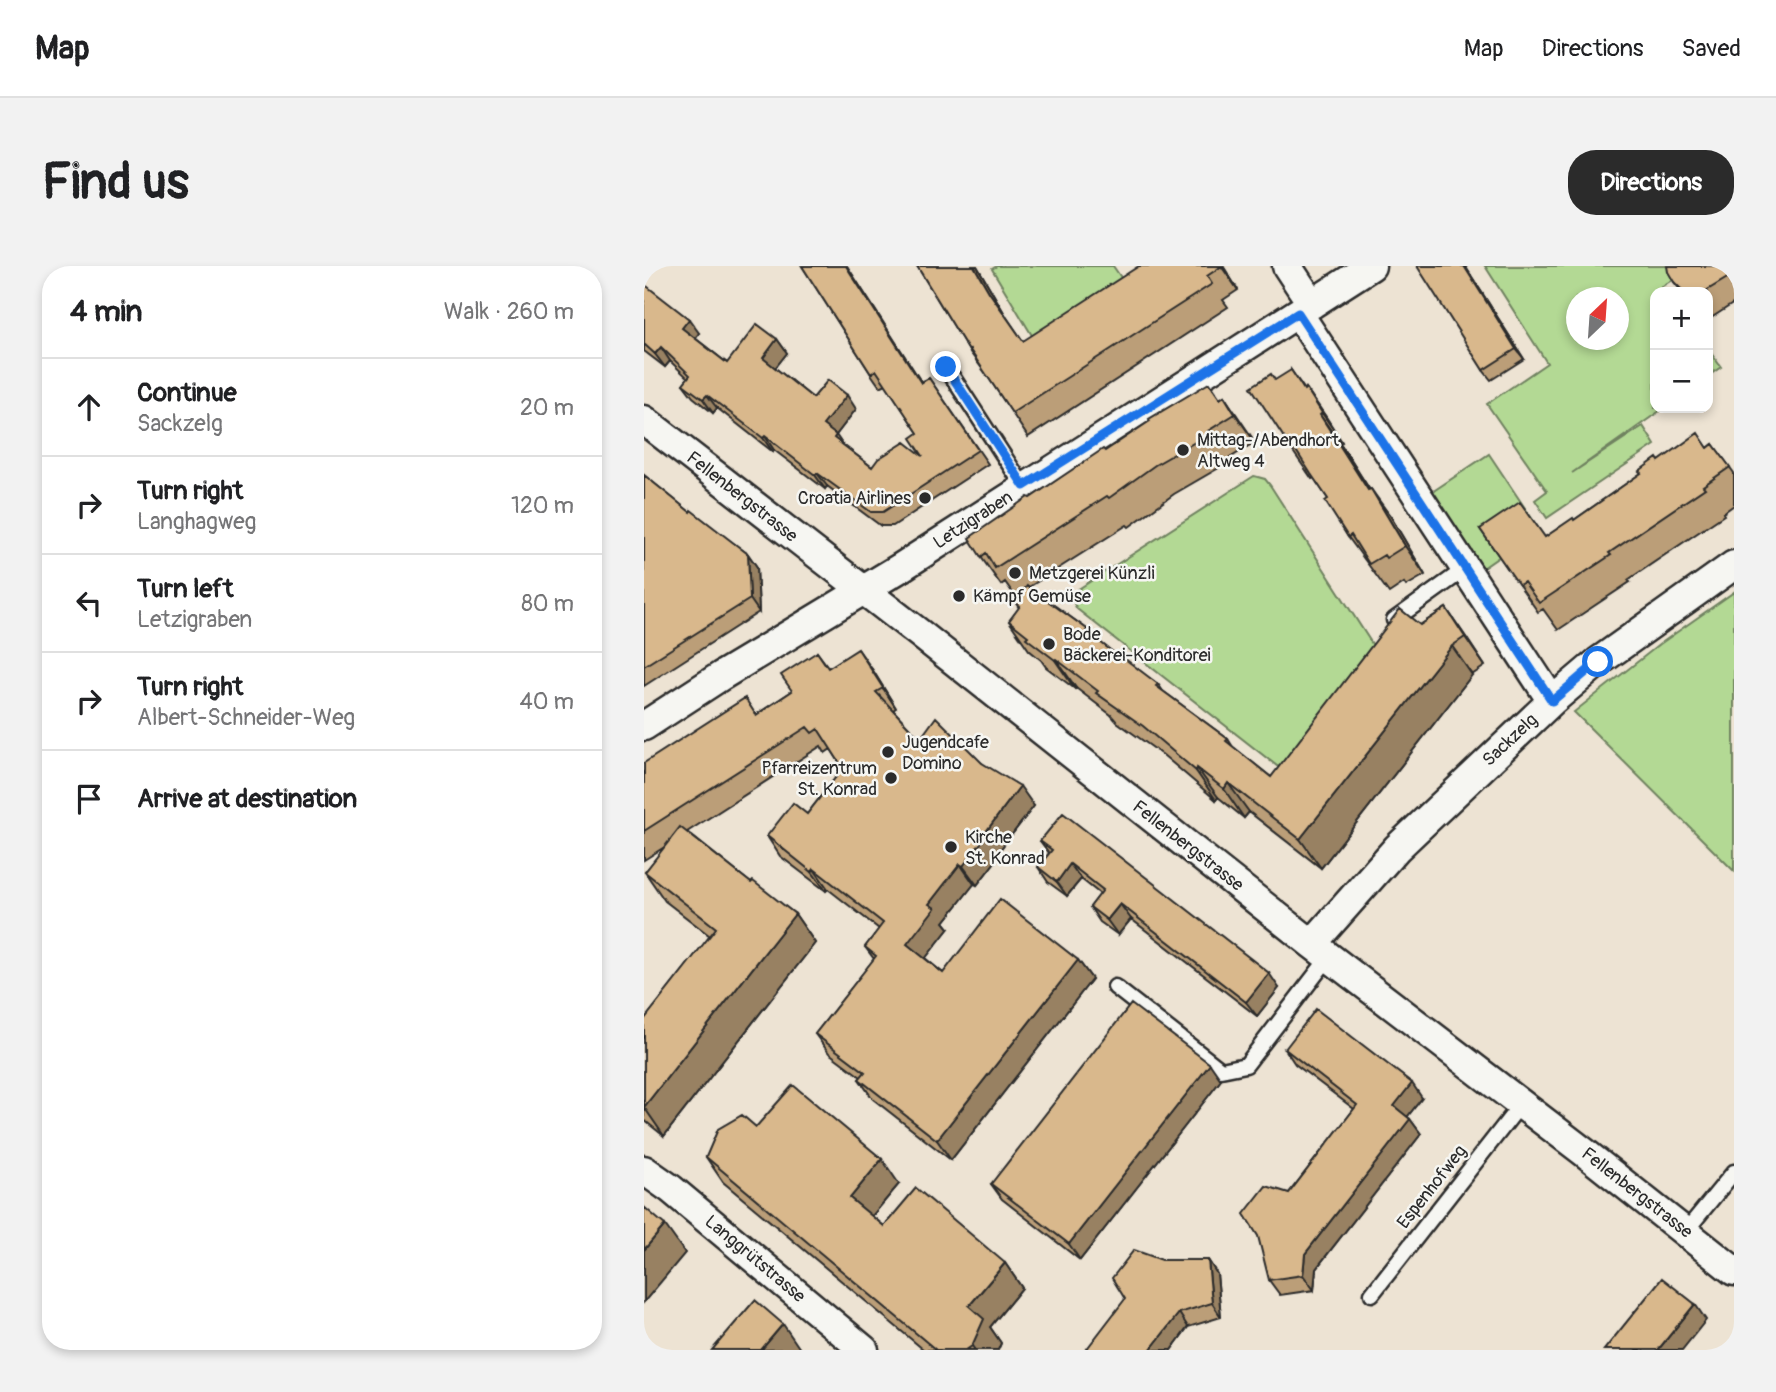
<!DOCTYPE html>
<html lang="en">
<head>
<meta charset="utf-8">
<style>
	:root { --surface:#fff; --page:#f2f2f2; --text:#202124; --muted:#757577; --line:#e0e0e0; --accent:#2b2b2b }
	body { margin:0; font-family:Pangolin,sans-serif; background:var(--page); color:var(--text) }
	.controls { position:absolute; right:21px; top:21px; display:grid; overflow:hidden; border-radius:14px; box-shadow:0 4px 10px #0003 }
	.controls button { width:63px; height:63px; display:grid; place-items:center; padding:0; border:0; border-bottom:2px solid var(--line); background:var(--surface); color:var(--text); font:35px sans-serif }
	.compass { position:absolute; left:922px; top:21px; width:63px; height:63px; border-radius:50%; background:var(--surface); box-shadow:0 4px 10px #0003; rotate:25deg }
	.stop { position:absolute; width:21px; height:21px; margin:-16px; border:5px solid #1a73e8; border-radius:50%; background:#fff }
	.stop.end { background:#1a73e8; border-color:#fff; box-shadow:0 2px 7px #0008 }
	.list { margin:0; padding:0; list-style:none }
	h2 { display:flex; justify-content:space-between; align-items:center; height:91px; margin:0; padding:0 28px; font-size:30px }
	h2 small { font-size:23px; font-weight:400; color:var(--muted) }
	.list li { display:grid; grid-template-columns:46px 1fr auto; gap:21px; align-items:center; box-sizing:border-box; height:98px; padding:0 28px; border-top:2px solid var(--line) }
	.list b { display:block; font-size:26px; white-space:nowrap }
	.list p { margin:0; font-size:23px; white-space:nowrap; color:var(--muted) }
	.list em { font-size:23px; font-style:normal; color:var(--muted) }
	.icon { flex:none; width:38px; height:38px; fill:none; stroke:currentColor; stroke-width:2; stroke-linecap:round; stroke-linejoin:round }
	.map { position:relative; flex:none; width:1090px; height:1084px; overflow:hidden; border-radius:28px }
	header { display:flex; align-items:center; gap:42px; box-sizing:border-box; height:98px; padding:0 35px; background:var(--surface); border-bottom:2px solid var(--line) }
	header strong { font-size:33px }
	nav { display:flex; gap:38px; margin-inline-start:auto; font-size:24px }
	.intro { display:flex; align-items:center; justify-content:space-between; box-sizing:border-box; height:168px; padding:0 42px }
	h1 { margin:0; font-size:49px }
	.button { padding:18px 32px; border-radius:28px; background:var(--accent); color:#fff; font-size:24px; font-weight:700 }
	main { display:flex; gap:42px; padding:0 42px }
	aside { flex:1; background:var(--surface); border-radius:28px; box-shadow:0 4px 10px #0003 }
	.map>svg:first-child { display:block }
</style>
</head>
<body>
<header>
<strong>Map</strong>
<nav><a>Map</a><a>Directions</a><a>Saved</a></nav>
</header>
<div class="intro"><h1>Find us</h1><a class="button">Directions</a></div>
<main>
<aside>
<h2>4 min<small>Walk · 260 m</small></h2>
<ul class="list">
<li><svg class="icon" aria-label="ahead" viewBox="0 0 24 24"><path d="M12 20V5M6 11l6-6 6 6"/></svg><div><b>Continue</b><p>Sackzelg</p></div><em>20 m</em></li>
<li><svg class="icon" aria-label="right" viewBox="0 0 24 24"><path d="M7 20v-9h11M14 6l5 5-5 5"/></svg><div><b>Turn right</b><p>Langhagweg</p></div><em>120 m</em></li>
<li><svg class="icon" aria-label="left" viewBox="0 0 24 24"><path d="M17 20v-9H6M10 6l-5 5 5 5"/></svg><div><b>Turn left</b><p>Letzigraben</p></div><em>80 m</em></li>
<li><svg class="icon" aria-label="right" viewBox="0 0 24 24"><path d="M7 20v-9h11M14 6l5 5-5 5"/></svg><div><b>Turn right</b><p>Albert-Schneider-Weg</p></div><em>40 m</em></li>
<li><svg class="icon" aria-label="arrive" viewBox="0 0 24 24"><path d="M6 21V4h12l-3 4 3 4H6"/></svg><div><b>Arrive at destination</b></div></li>
</ul>
</aside>
<div class="map">
<svg width="1090" height="1084" viewBox="0 0 1090 1084">
	<rect width="100%" height="100%" fill="#ede3d3"/>
	<filter id="ink" filterUnits="userSpaceOnUse"><feTurbulence type="fractalNoise" baseFrequency=".0143" numOctaves="2"/><feDisplacementMap in="SourceGraphic" scale="14" xChannelSelector="R" yChannelSelector="G"/><feConvolveMatrix kernelMatrix="1 2 1 2 8 2 1 2 1" color-interpolation-filters="sRGB"/></filter>
	<g filter="url(#ink)">
		<path fill="#b3d994" stroke="#6f8260" stroke-width="2" fill-rule="evenodd" d="M353,0H469L478,13L392,76L348,3Z
			M841,0H1050L1017,21L1020,26H1011V142H1020L928,207L999,160L1011,179L903,252L891,234L903,225L843,138L903,97ZM932,32H974V74H932Z
			M1064,83L1077,101L1064,110Z
			M845,188L895,263L836,304L785,228Z
			M610,210L621,213L626,219L730,381L640,502L633,500L433,343C428,336 429,332 433,324Z
			M1090,326V605L930,446L1016,378Z"/>
		<g fill="none" stroke-linecap="round" stroke-linejoin="round">
			<g stroke="#2b2b2b" stroke-width="19">
				<path id="lane" d="M302,101L380,221
					M750,354L821,303
					M471,721L577,804L602,799L685,691
					M1041,966L1090,906
					M728,1028L877,838"/>
			</g>
			<g stroke="#2b2b2b" stroke-width="33">
				<path id="street" d="M643,0L668,38
					M654,47L908,435
					M0,154L275,367L668,678L940,886L1090,1005
					M0,460L77,410L256,302L727,0
					M668,678L753,582L908,435L954,396L1090,299
					M0,904L27,923L220,1084"/>
			</g>
			<use href="#lane" stroke="#f6f6f2" stroke-width="14"/>
			<use href="#street" stroke="#f6f6f2" stroke-width="28"/>
		</g>
		<path fill="#bb9e78" stroke="#2b2b2b" stroke-width="2" d="M158,0H203L277,116L285,112L344,198L249,260H237L183,220L181,223L130,184L129,186L73,142L69,147L49,131L39,118L44,112L26,95L21,101L0,85V18L55,67L51,72L83,97L133,73L143,87L131,102L169,132L212,143L192,169L199,179L228,201L279,190L274,167L242,118L236,121L227,108Z
			M273,0H333L362,50L379,75L579,0L594,24L579,34L584,41L384,171L342,108L325,85Z
			M821,0L880,93L847,114L839,104Z
			M1090,0V37L1064,54V26H1038L1030,16Z
			M647,104L661,124L662,122L682,151L698,176L696,177L726,224L747,251L781,309L762,320L760,317L745,327L704,271L684,233L670,212L668,213L648,184Z
			M580,130L611,176L583,194L585,196L530,228L485,261L483,259L385,321L443,363L449,371L479,394L514,418L519,425L584,473L589,481L627,511L776,359L802,342L841,400L828,409L677,602L605,546L600,552L574,531L572,534L519,489L473,456L467,449L432,422L431,423L402,401L397,394L385,384L365,355L375,342L371,336L379,325L371,330L361,316L357,319L337,291L386,232L506,155L576,133Z
			M1069,178L1090,207V239L1079,247L1080,249L984,314L986,316L914,364L899,343L894,346L836,263L901,271L930,254L1015,195L1064,182Z
			M0,209L46,246L104,288L113,301L115,346L0,420Z
			M173,386L185,402L228,403L252,442L249,444L276,473L338,497L390,540L355,585L357,588L333,619L330,618L300,656L305,662L281,692L299,707L434,694L448,713L307,894L229,833L215,813L217,811L185,787L171,768L230,693L221,681L235,663L184,623L182,625L136,590L123,570L163,548L199,502L187,483L181,487L177,480L43,566L107,617L151,648L171,677L20,870L0,854V754L66,670L21,635L1,606L22,580L0,594V497L113,448L148,425Z
			M396,575L635,722L613,750L487,653L474,669L456,656L446,641L456,628L437,613L423,630L404,616L394,601L405,587Z
			M641,783L778,832L763,851L766,853L777,868L672,1003L670,1024L636,1029L625,1014L645,927L710,843L651,798Z
			M577,814L436,994L358,933L347,918Z
			M112,861L255,918L228,950L240,960L361,997L378,1022L346,1061L357,1077L354,1084H280L79,916L62,891Z
			M518,994H564L573,1008L577,1051L544,1061L527,1084Z"/>
		<path fill="#988162" stroke="#2b2b2b" stroke-width="2" d="M202,0H203L287,131L277,117Z
			M330,0H333L362,50L345,26Z
			M577,0H579L594,24Z
			M820,0H821L880,93L872,83Z
			M45,53L55,67L48,76L38,62Z
			M133,73L143,87L128,106L119,92Z
			M17,81L26,95L21,101L11,88Z
			M662,122L682,151L698,176L678,147Z
			M63,129L73,142L69,147L59,133Z
			M203,129L212,143L189,173L179,159Z
			M580,130L599,159L611,176L591,148Z
			M676,149L696,177L744,253L724,224Z
			M121,170L130,184L129,186L119,172Z
			M173,207L183,220L181,223L171,209Z
			M727,223L747,251L781,309L761,280Z
			M104,288L113,301L115,346L106,333Z
			M802,342L822,371L841,400L821,371Z
			M808,380L828,409L677,602L656,573Z
			M214,383L228,403L252,442L239,422Z
			M412,393L432,422L431,423L411,394Z
			M553,502L574,531L572,534L552,505Z
			M584,517L605,546L600,552L580,523Z
			M376,520L390,540L355,585L357,588L333,619L319,600L341,567Z
			M316,598L330,618L300,656L305,662L277,698L263,678L285,638Z
			M426,598L437,613L423,630L413,616Z
			M170,603L184,623L182,625L168,606Z
			M476,638L487,653L474,669L463,654Z
			M151,648L171,677L20,870L0,841Z
			M434,694L448,713L307,894L293,874Z
			M625,707L635,722L613,750L602,736Z
			M566,798L577,814L436,994L425,978Z
			M768,817L778,832L760,855L750,840Z
			M766,853L777,868L672,1003L670,1024L659,1009L661,988Z
			M238,893L255,918L223,956L206,932Z
			M21,959L41,987L0,1036V984Z
			M564,994L573,1008L577,1051L568,1037Z
			M361,997L378,1022L346,1061L357,1077L354,1084H331L328,1080L325,1040Z
			M1051,1038L1062,1054L1038,1084H1014Z
			M535,1047L544,1061L527,1084H506Z
			M139,1058L156,1083L117,1084Z"/>
		<path fill="#d9b88c" stroke="#2b2b2b" stroke-width="2" d="M158,0H202L277,117L285,112L334,184L239,246H227L173,207L171,209L121,170L119,172L63,129L59,133L39,118L46,109L17,81L11,88L0,78V18L45,53L38,62L83,97L113,58L133,73L119,92L169,132L184,114L203,129L179,159L192,169L190,172L228,201L234,193L261,176L279,190L267,172L274,167L232,104L227,108Z
			M273,0H330L345,26L379,75L495,0H578L563,10L568,18L368,147L326,84L325,85Z
			M773,0H820L872,83L839,104Z
			M1023,0H1090V8L1060,26H1040L1030,16L1024,6Z
			M647,104L660,124L662,122L678,147L676,149L724,224L727,223L761,280L742,292L740,289L725,298L707,269L704,271L681,235L684,233L667,208L651,183L648,184L607,121L627,108L631,114Z
			M565,117L576,133L580,130L591,148L564,165L565,168L511,199L465,232L463,230L351,302L342,287L337,291L325,272L384,231L386,232L459,183L461,185L506,155L505,153Z
			M1054,167L1064,182L1069,178L1086,201L1059,220L1061,222L965,287L967,289L895,337L880,316L875,319L836,263L876,236L901,271L929,252L930,254L997,207L995,205L1013,192L1015,195Z
			M0,209L46,246L47,244L104,288L106,333L0,400Z
			M383,320L443,363L442,365L479,394L481,393L514,418L512,420L584,473L582,475L627,511L756,343L776,359L802,342L821,371L808,380L656,573L584,517L580,523L553,502L552,505L499,460L452,427L454,425L412,393L411,394L382,372L384,370L365,355L376,340L371,336Z
			M214,383L239,422L232,426L276,473L292,451L338,497L376,520L341,567L343,569L319,600L316,598L285,638L291,642L263,678L299,707L356,633L434,694L293,874L215,813L221,806L171,768L232,690L221,681L239,657L170,603L168,606L123,570L149,537L163,548L199,502L174,463L168,467L163,461L0,565V497L101,432L112,449L148,425L137,409L173,386L184,402Z
			M419,547L625,707L602,736L476,638L463,654L446,641L459,624L426,598L413,616L394,601L408,584L396,575Z
			M36,561L107,617L109,615L151,648L0,841V754L72,662L1,606Z
			M487,738L566,798L425,978L347,918Z
			M672,743L768,817L750,840L766,853L661,988L659,1009L625,1014L614,970L600,948L622,920L645,927L713,839L641,783Z
			M149,819L238,893L206,932L240,960L272,922L361,997L325,1040L340,1053L328,1080L322,1084H292L62,891L74,863L98,849L112,861Z
			M0,941L21,959L0,984Z
			M490,984L518,994H564L568,1037L535,1047L506,1084H442L481,1033L468,1012Z
			M1018,1012L1051,1038L1014,1084H960Z
			M111,1034L139,1058L117,1084H68Z"/>
	</g>
	<g fill="none" stroke-linecap="round" stroke-linejoin="round" filter="url(#ink)">
		<path stroke="#1a73e8" stroke-width="9" d="M302,101L380,220L654,47L908,435L954,396"/>
	</g>
	<g fill="#2b2b2b" stroke="#f6f6f2" stroke-width="2.5">
		<circle cx="539" cy="184" r="7"/>
		<circle cx="281" cy="232" r="7"/>
		<circle cx="371" cy="307" r="7"/>
		<circle cx="315" cy="330" r="7"/>
		<circle cx="405" cy="378" r="7"/>
		<circle cx="244" cy="486" r="7"/>
		<circle cx="247" cy="512" r="7"/>
		<circle cx="307" cy="581" r="7"/>
	</g>
	<g text-anchor="middle" dominant-baseline="central" stroke-width="5" stroke-linejoin="round" paint-order="stroke">
		<g font-size="18" fill="#2b2b2b" stroke="#f6f6f2" text-anchor="start">
			<text x="553" y="174">Mittag-/Abendhort<tspan x="553" dy="21">Altweg 4</tspan></text>
			<text x="267" y="232" text-anchor="end">Croatia Airlines</text>
			<text x="385" y="307">Metzgerei Künzli</text>
			<text x="329" y="330">Kämpf Gemüse</text>
			<text x="419" y="368">Bode<tspan x="419" dy="21">Bäckerei-Konditorei</tspan></text>
			<text x="258" y="476">Jugendcafe<tspan x="258" dy="21">Domino</tspan></text>
			<text x="233" y="502" text-anchor="end">Pfarreizentrum<tspan x="233" dy="21">St. Konrad</tspan></text>
			<text x="321" y="571">Kirche<tspan x="321" dy="21">St. Konrad</tspan></text>
		</g>
		<g font-size="18" fill="#2b2b2b" stroke="#f6f6f2">
			<text transform="translate(98 231) rotate(38)">Fellenbergstrasse</text>
			<text transform="translate(329 254) rotate(-33)">Letzigraben</text>
			<text transform="translate(866 474) rotate(-43)">Sackzelg</text>
			<text transform="translate(544 580) rotate(38)">Fellenbergstrasse</text>
			<text transform="translate(788 921) rotate(-52)">Espenhofweg</text>
			<text transform="translate(993 927) rotate(38)">Fellenbergstrasse</text>
			<text transform="translate(111 993) rotate(40)">Langgrütstrasse</text>
		</g>
	</g>
</svg>
<div class="controls">
<button>+</button>
<button>−</button>
</div>
<svg class="compass" viewBox="-18 -18 36 36"><path d="M0-13l5 13h-10z" fill="#e53935"/><path d="M0 13l5-13h-10z" fill="#757577"/></svg>
<div class="stop" style="left:954px;top:396px"></div>
<div class="stop end" style="left:302px;top:101px"></div>
</div>
</main>
</body>
</html>
